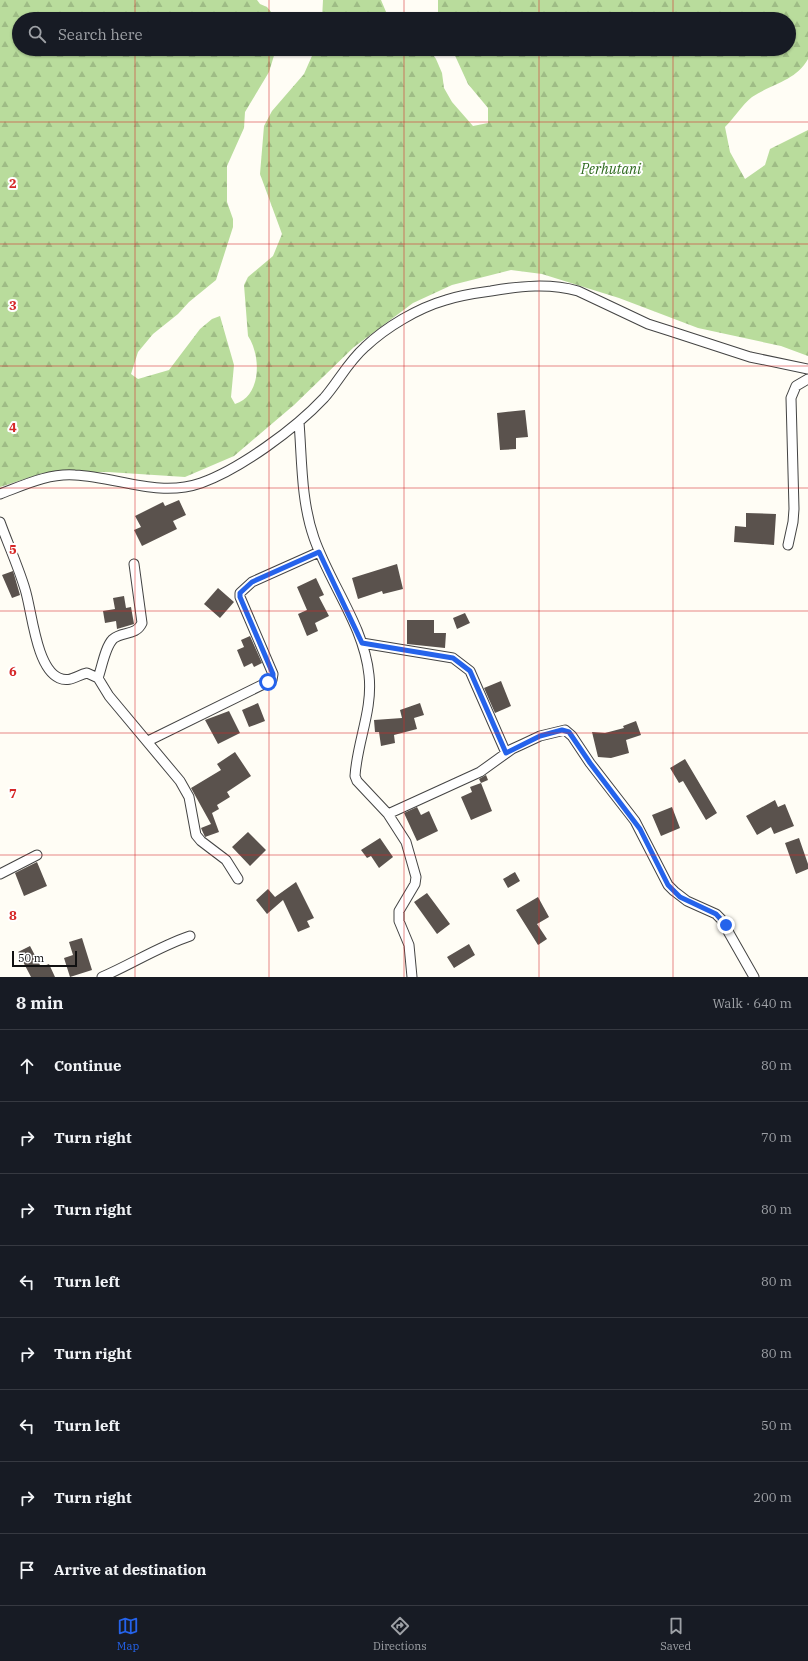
<!DOCTYPE html>
<html lang="en">
<head>
<meta charset="utf-8">
<style>
	:root { --surface:#171b24; --page:#242831; --text:#f1f3f6; --muted:#9ea1a6; --line:#363941; --accent:#2563eb }
	body { margin:0; font-family:"IBM Plex Serif",serif; background:var(--page); color:var(--text) }
	.scale { position:absolute; left:12px; bottom:10px; width:65px; box-sizing:border-box; padding-left:4px; border:2px solid #111; border-top:0; font-size:11px; line-height:14px; white-space:nowrap; color:#111; -webkit-text-stroke:3px #fff; paint-order:stroke }
	.stop { position:absolute; width:12px; height:12px; margin:-9px; border:3px solid #2563eb; border-radius:50%; background:#fff }
	.stop.end { background:#2563eb; border-color:#fff; box-shadow:0 1px 4px #0008 }
	.list { margin:0; padding:0; list-style:none }
	h2 { display:flex; justify-content:space-between; align-items:center; height:52px; margin:0; padding:0 16px; font-size:17px }
	h2 small { font-size:13px; font-weight:400; color:var(--muted) }
	.list li { display:grid; grid-template-columns:26px 1fr auto; gap:12px; align-items:center; box-sizing:border-box; height:72px; padding:0 16px; border-top:1px solid var(--line) }
	.list b { display:block; font-size:15px; white-space:nowrap }
	.list em { font-size:13px; font-style:normal; color:var(--muted) }
	.icon { flex:none; width:22px; height:22px; fill:none; stroke:currentColor; stroke-width:2; stroke-linecap:round; stroke-linejoin:round }
	.map { position:relative; flex:none; width:808px; height:977px; overflow:hidden }
	.search { position:absolute; background:var(--surface); box-shadow:0 1px 3px #0004; left:12px; right:12px; top:12px; height:44px; display:flex; align-items:center; gap:10px; box-sizing:border-box; padding:0 14px; border-radius:22px; color:var(--muted); font-size:15px }
	.sheet { height:628px; background:var(--surface) }
	nav { display:flex; justify-content:space-around; align-items:center; box-sizing:border-box; height:56px; border-top:1px solid var(--line); background:var(--surface); font-size:11px; color:var(--muted) }
	nav a { display:grid; justify-items:center; gap:2px }
	nav .on { color:var(--accent) }
	.map>svg:first-child { display:block }
</style>
</head>
<body>
<div class="map">
<svg width="808" height="977" viewBox="0 0 808 977">
	<defs>
		<pattern id="forest-firs" width="22" height="20" patternUnits="userSpaceOnUse"><rect width="22" height="20" fill="#b9dc9c"/><path d="M5 1l3.5 6h-7zM16 11l3.5 6h-7z" fill="#9ebc85"/></pattern>
	</defs>
	<rect width="100%" height="100%" fill="#fffdf5"/>
	<path fill="url(#forest-firs)" d="M0,0H257L260,4L267,7L277,19H19V49H276L269,72L245,112L244,128L227,166V202L233,219V227L216,280L189,302L178,314L153,334L138,352L131,374L138,379L169,370L200,329L212,319L220,316L234,365L231,397L235,404C262,396 261,355 248,336L244,285L248,277L273,256L282,234L260,174L264,126L272,111L304,74L315,49H429L436,59L442,73L444,88L452,102L473,126L488,123V108L468,84L452,49H789V19H438V0H808V59C796,81 771,84 752,97C742,105 734,118 725,127L730,152L745,179L765,165L770,149L808,130V356L781,346L698,328L619,298L542,274L511,270L452,285L413,303L354,347L294,405L234,456L185,477L108,472L43,473L0,487Z
		M323,0H381L389,19H322Z"/>
	<path fill="#5a524d" d="M525,410L528,437L516,438V449L500,450L497,413Z
		M179,500L186,515L173,521L177,529L142,546L134,530L141,527L135,516L163,502L165,506Z
		M746,513L776,514L774,545L734,542L735,526L746,527Z
		M397,564L403,589L383,594L382,591L358,599L352,578Z
		M13,571L20,595L12,598L2,575Z
		M316,578L324,595L319,597L329,616L315,623L318,631L307,636L298,614L307,610L297,587Z
		M218,588L234,602L220,618L204,604Z
		M124,596L126,608L131,607L134,624L117,629L116,621L105,623L103,611L115,609L113,598Z
		M465,613L470,623L457,629L453,618Z
		M407,620H434V633H446L445,648L407,644Z
		M250,636L262,663L254,667L252,663L244,667L237,650L244,647L241,640Z
		M501,681L511,706L495,713L484,688Z
		M258,703L265,721L249,727L242,710Z
		M420,703L424,715L414,718L417,729L394,735L395,743L381,746L379,732H375L374,720L402,718L400,710Z
		M229,711L240,733L218,744L205,720Z
		M636,721L641,735L626,740L629,753L611,758L598,757L592,732L605,733L624,728L623,726Z
		M235,752L251,776L227,792L230,797L217,805L219,809L212,813L219,832L205,837L201,828L211,824L191,788L221,770L217,764Z
		M685,759L717,813L706,820L683,781L679,783L670,768Z
		M486,775L488,780L481,783L479,779Z
		M481,783L492,811L471,820L461,797L472,792L470,787Z
		M775,800L778,807L785,804L794,826L774,834L771,827L757,835L746,816Z
		M417,807L421,815L429,811L438,831L417,841L404,813Z
		M672,807L680,828L661,836L652,815Z
		M248,832L266,850L250,866L232,847Z
		M380,838L393,857L379,868L371,856L367,858L361,850Z
		M799,838L808,864V869L796,874L785,843Z
		M37,862L47,886L24,896L15,873Z
		M515,872L520,881L508,888L503,879Z
		M296,882L314,918L307,921L310,927L298,932L283,900L267,914L256,900L268,889L275,897Z
		M427,893L450,924L437,934L414,902Z
		M538,897L549,917L537,924L547,939L538,945L516,910Z
		M82,938L92,970L70,977L64,958L73,955L69,942Z
		M469,944L475,955L454,968L447,957Z
		M30,946L41,967L49,964L55,977H31L18,952Z"/>
	<g fill="none" stroke-linecap="round" stroke-linejoin="round">
		<g stroke="#444" stroke-width="11">
			<path id="minor" d="M299,422C302,460 301,501 314,538C330,584 364,626 369,675C373,710 357,742 355,776L357,781L388,814
				M0,494C24,485 49,473 75,475C118,477 158,498 201,483C240,469 295,429 324,398C338,382 348,362 365,347C386,327 418,308 446,300C461,295 476,293 491,291C520,286 550,283 578,291L648,324L670,331L750,357L808,369
				M0,522C8,544 18,566 25,589C32,611 36,668 59,678C70,683 77,675 87,673L98,678L109,696L180,781L189,797L196,835L201,841L226,860L238,879
				M788,545L793,522L794,509L791,398L796,386L808,379
				M362,643L453,658L470,671L506,753
				M98,678C102,667 105,647 113,639C122,631 136,636 142,623L134,564
				M148,741L272,680L273,674L240,597V593L252,582L319,552
				M0,874L37,855
				M102,977C132,964 160,946 190,936
				M412,977L409,945L399,921V911L415,884L416,877L406,842L388,814L480,772L512,749L523,744L540,736L565,730L572,736L590,763L635,821L668,885L674,891L687,901L716,914L721,919L754,977"/>
		</g>
		<use href="#minor" stroke="#fff" stroke-width="9"/>
	</g>
	<g fill="none" stroke-linecap="round" stroke-linejoin="round">
		<path stroke="#2563eb" stroke-width="5" d="M268,682L273,678V674L240,597V593L252,582L319,552L362,643L453,658L470,671L506,753L540,736L562,730L569,732L590,763L640,829L668,885L680,897L716,914L726,925"/>
	</g>
	<path fill="none" stroke="#d62828" stroke-width="1" stroke-opacity="0.55" d="M135,0V19M269,0V19M404,0V19M539,0V19M673,0V19M135,49V977M269,49V977M404,49V977M539,49V977M673,49V977M0,122H808M0,244H808M0,366H808M0,488H808M0,611H808M0,733H808M0,855H808"/>
	<g text-anchor="middle" dominant-baseline="central" stroke-width="4" stroke-linejoin="round" paint-order="stroke">
		<g font-size="14" font-style="italic" fill="#2f6b1f" stroke="#fff">
			<text x="611" y="169">Perhutani</text>
		</g>
	</g>
	<g font-size="13" text-anchor="middle" font-weight="bold" fill="#d62828" stroke="#fff" stroke-width="4" stroke-linejoin="round" paint-order="stroke">
		<text x="13" y="188">2</text>
		<text x="13" y="310">3</text>
		<text x="13" y="432">4</text>
		<text x="13" y="554">5</text>
		<text x="13" y="676">6</text>
		<text x="13" y="798">7</text>
		<text x="13" y="920">8</text>
	</g>
</svg>
<div class="scale">50 m</div>
<div class="stop" style="left:268px;top:682px"></div>
<div class="stop end" style="left:726px;top:925px"></div>
<div class="search"><svg class="icon" aria-label="search" viewBox="0 0 24 24"><circle cx="10" cy="10" r="6"/><path d="M15 15l6 6"/></svg>Search here</div>
</div>
<section class="sheet">
<h2>8 min<small>Walk · 640 m</small></h2>
<ul class="list">
<li><svg class="icon" aria-label="ahead" viewBox="0 0 24 24"><path d="M12 20V5M6 11l6-6 6 6"/></svg><div><b>Continue</b></div><em>80 m</em></li>
<li><svg class="icon" aria-label="right" viewBox="0 0 24 24"><path d="M7 20v-9h11M14 6l5 5-5 5"/></svg><div><b>Turn right</b></div><em>70 m</em></li>
<li><svg class="icon" aria-label="right" viewBox="0 0 24 24"><path d="M7 20v-9h11M14 6l5 5-5 5"/></svg><div><b>Turn right</b></div><em>80 m</em></li>
<li><svg class="icon" aria-label="left" viewBox="0 0 24 24"><path d="M17 20v-9H6M10 6l-5 5 5 5"/></svg><div><b>Turn left</b></div><em>80 m</em></li>
<li><svg class="icon" aria-label="right" viewBox="0 0 24 24"><path d="M7 20v-9h11M14 6l5 5-5 5"/></svg><div><b>Turn right</b></div><em>80 m</em></li>
<li><svg class="icon" aria-label="left" viewBox="0 0 24 24"><path d="M17 20v-9H6M10 6l-5 5 5 5"/></svg><div><b>Turn left</b></div><em>50 m</em></li>
<li><svg class="icon" aria-label="right" viewBox="0 0 24 24"><path d="M7 20v-9h11M14 6l5 5-5 5"/></svg><div><b>Turn right</b></div><em>200 m</em></li>
<li><svg class="icon" aria-label="arrive" viewBox="0 0 24 24"><path d="M6 21V4h12l-3 4 3 4H6"/></svg><div><b>Arrive at destination</b></div></li>
</ul>
</section>
<nav>
<a class="on"><svg class="icon" aria-label="map" viewBox="0 0 24 24"><path d="M3 6l6-2 6 2 6-2v14l-6 2-6-2-6 2zM9 4v14M15 6v14"/></svg>Map</a>
<a><svg class="icon" aria-label="directions" viewBox="0 0 24 24"><path d="M12 3l9 9-9 9-9-9zM9 14v-3h6M13 9l2 2-2 2"/></svg>Directions</a>
<a><svg class="icon" aria-label="saved" viewBox="0 0 24 24"><path d="M7 4h10v16l-5-4-5 4z"/></svg>Saved</a>
</nav>
</body>
</html>
